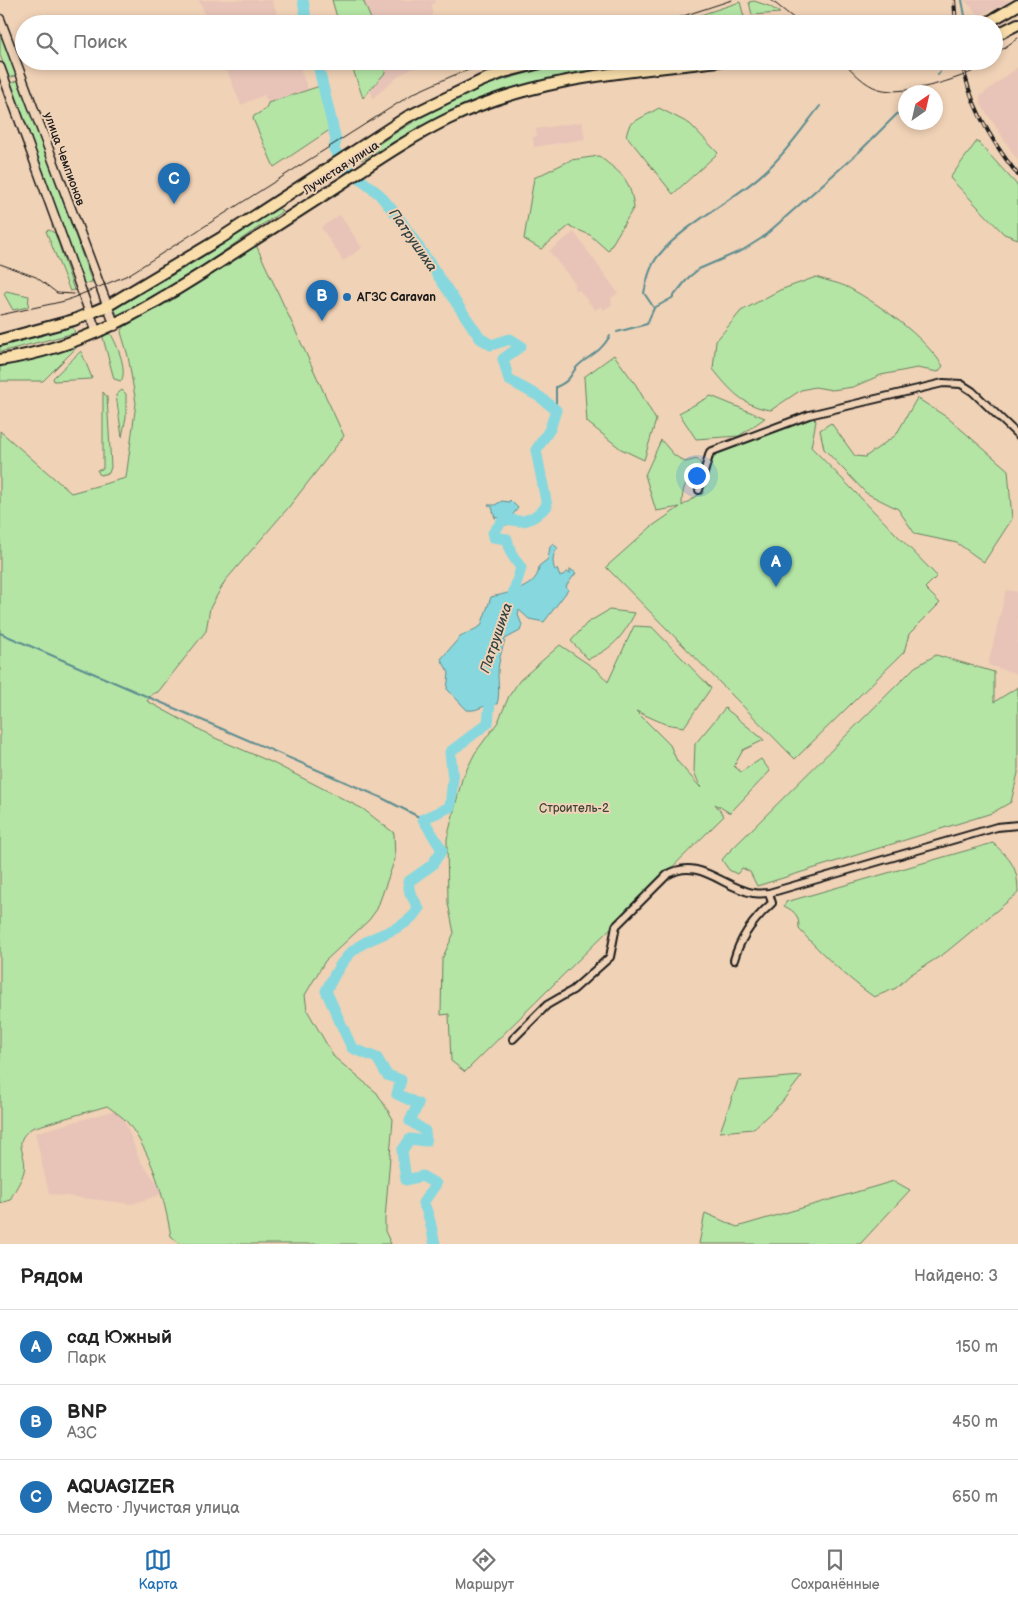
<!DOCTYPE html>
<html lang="ru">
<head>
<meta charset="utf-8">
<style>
	:root { --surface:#fff; --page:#f6f6f6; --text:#222; --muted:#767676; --line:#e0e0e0; --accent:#1f6fb2 }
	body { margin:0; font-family:"Balsamiq Sans",sans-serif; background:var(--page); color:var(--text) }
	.compass { position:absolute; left:898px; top:85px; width:45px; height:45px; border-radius:50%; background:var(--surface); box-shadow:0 2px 8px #0003; rotate:34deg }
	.you { position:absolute; left:696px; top:475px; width:18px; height:18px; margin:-12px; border:4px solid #fff; border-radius:50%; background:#1a73e8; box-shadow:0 0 0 8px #1a73e833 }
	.badge { display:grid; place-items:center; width:32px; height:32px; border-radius:50%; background:var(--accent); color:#fff; font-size:16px; font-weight:700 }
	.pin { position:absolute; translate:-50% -41px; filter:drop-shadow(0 1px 2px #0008) }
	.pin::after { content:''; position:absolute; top:26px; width:18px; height:15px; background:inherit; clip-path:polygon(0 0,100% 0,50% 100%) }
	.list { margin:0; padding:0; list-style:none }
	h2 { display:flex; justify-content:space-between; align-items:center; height:65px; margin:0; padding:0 20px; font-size:21px }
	h2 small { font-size:16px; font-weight:400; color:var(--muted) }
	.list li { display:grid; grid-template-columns:32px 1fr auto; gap:15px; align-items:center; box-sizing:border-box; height:75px; padding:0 20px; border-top:1px solid var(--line) }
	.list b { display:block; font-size:19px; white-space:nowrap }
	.list p { margin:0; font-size:16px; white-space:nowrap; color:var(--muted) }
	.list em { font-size:16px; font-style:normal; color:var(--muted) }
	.icon { flex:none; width:28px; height:28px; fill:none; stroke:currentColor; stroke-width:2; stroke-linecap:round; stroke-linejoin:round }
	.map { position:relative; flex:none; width:1018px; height:1244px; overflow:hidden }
	.search { position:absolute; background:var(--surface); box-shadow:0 2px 8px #0003; left:15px; right:15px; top:15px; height:55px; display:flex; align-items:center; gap:12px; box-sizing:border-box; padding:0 18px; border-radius:28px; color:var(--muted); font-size:19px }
	.sheet { height:290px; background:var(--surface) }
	nav { display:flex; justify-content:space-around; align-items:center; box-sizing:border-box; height:70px; border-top:1px solid var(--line); background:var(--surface); font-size:14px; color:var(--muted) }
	nav a { display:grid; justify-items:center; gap:2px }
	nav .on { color:var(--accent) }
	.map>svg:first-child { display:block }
</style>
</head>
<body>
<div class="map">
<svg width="1018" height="1244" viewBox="0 0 1018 1244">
	<rect width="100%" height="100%" fill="#f0d2b6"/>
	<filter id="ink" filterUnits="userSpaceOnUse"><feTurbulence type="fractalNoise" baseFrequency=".02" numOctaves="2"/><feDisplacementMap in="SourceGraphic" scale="10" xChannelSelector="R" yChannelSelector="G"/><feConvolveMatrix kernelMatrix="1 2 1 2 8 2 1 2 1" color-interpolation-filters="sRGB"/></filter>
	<g filter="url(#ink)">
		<path fill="#e8c4b8" d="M199,0H272L281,24H209Z
			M340,0H436L432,5V24H348Z
			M964,0H1011L998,8L979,15Z
			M223,61H297L308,89L268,103L264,95L241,105Z
			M361,61H428L401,74L373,98Z
			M1018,67V161L980,103V96Z
			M582,122L585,139L534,147L533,137L537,136L536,129Z
			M340,215L362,248L343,261L321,227Z
			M574,232L618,293L611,298L612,304L604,310L601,306L595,310L579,290L577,291L573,287L576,285L549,251Z
			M1006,590L1018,592V674L988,665Z
			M120,1109L140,1161L165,1193L132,1204L49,1194L35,1133Z"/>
		<path fill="#b4e5a5" stroke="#688060" d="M332,0H363L373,24H339Z
			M754,1L769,6L780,13L752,15L749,2Z
			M740,2L744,17L710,24H673Z
			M0,28L18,75L9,78L0,55Z
			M350,61H387L385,73L363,98Z
			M582,61H674C609,70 543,76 481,99C440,115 400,138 362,160L360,157C398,130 443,102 486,86C518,74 550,67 582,61Z
			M19,80L92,282L84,284L11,83Z
			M320,86L331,129L274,167L253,119L254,116L266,109L268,103Z
			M659,108L690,124L718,153L673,194L626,135L630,124Z
			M977,141L1018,186V239L1004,234L950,178Z
			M599,156C622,175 629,176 634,207L608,251L590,235L569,226L541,249L524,239L534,178L571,160Z
			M276,208L282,210L280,213C227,248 176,286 121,318L118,316L115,310L118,307L193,263Z
			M49,230L55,233L74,290L70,291L46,231Z
			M256,245L344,436L288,508L225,581L210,608L206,631L158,692L152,694L147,701L215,738L271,762L363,809L394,833L395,859L377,909L369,920L325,961L305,995L307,1010L334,1057L377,1093L393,1119L385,1219V1231L391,1244H180L171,1236C164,1197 153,1156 128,1123C123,1117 114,1111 107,1106L32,1128C10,1143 28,1152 24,1171C22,1180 14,1191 10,1200L0,1203V431L71,493L126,478L136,403L128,356L121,332L124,327Z
			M816,277C827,281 840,283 849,288C881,305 923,336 943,366L938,372L917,368L881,375L853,387L832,390L815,387L801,390L771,410C744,407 729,389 713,369L716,341L741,311L780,290Z
			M6,291L29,296L28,307L13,310L4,294Z
			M72,325L75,333L0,352V345L37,337Z
			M106,333L111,334C117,345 128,370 121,381L114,379L103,338Z
			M79,345L43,381H0V366L34,359Z
			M81,351L92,378L91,379L54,381L53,378Z
			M614,355L636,385L656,420L644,460L621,449L587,422L584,377Z
			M122,390L126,394V417L122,437L116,395Z
			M103,392L107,397L111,467L109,473L100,475L97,470L103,469Z
			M711,396L765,418L739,436L696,439L679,413Z
			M917,398L948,418L1008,470L1012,519L984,562L957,543L915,534L898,509L866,493L824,449L820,430L831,423L855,456L865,457L896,435Z
			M813,417L816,421L811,447L937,576L925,588L940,603L909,634L904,652L795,759L606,567L651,527L680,507L656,511L645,475L661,440L674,455L685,462L697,459L704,468L701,476H691C683,485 682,495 682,506L701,493L713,459L718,452Z
			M609,610L635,613C623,636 613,649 588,659L571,641L587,623Z
			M634,626L652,627L711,688L684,727L665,724L636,711L670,745L677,761L701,788L694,772L695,744L725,708L764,740L743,750L734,766L741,772L761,759L770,771L730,813L715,804L724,816L465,1072L451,1061L449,1014L441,1015L442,959L454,933L448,903L447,839L462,779L475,753L498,722L509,696L520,680L560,645L597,670L608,682Z
			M936,655L994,672V702L1018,687V773L1011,802L992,813L757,886L750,872L742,868L737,874L729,870L722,860L726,855L915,667Z
			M993,843C1011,860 1018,867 1018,893L945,953L910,975L896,988L874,997C847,978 821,953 799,929C799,916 796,912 784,906L786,902Z
			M802,1076L781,1103L753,1129L720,1132L738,1081Z
			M894,1181L910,1190L860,1244H699L705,1213L737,1227Z"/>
		<path fill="#86d8de" stroke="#5c8d90" d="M510,500L518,508L507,522H513L507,525L499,524V527L497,525L499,520L498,517L495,518L492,507L488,505H495L502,501L509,502Z
			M553,543L558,549C552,553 552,563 555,570L557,569L560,577L567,572L570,574V569L576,573L566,586L568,590L544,622L529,619L519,610L518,615L522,625L520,631L505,639C503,647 500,655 499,663C496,677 501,691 497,704C486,702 479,712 467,710L447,689L449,673L441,659L460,637L481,626L491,597C508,593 539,588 539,566L548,559L550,547Z"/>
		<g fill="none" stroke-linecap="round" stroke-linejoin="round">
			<path stroke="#5c8d90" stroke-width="2" d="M962,0L966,21
				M938,75L940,72
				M918,92L926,91
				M654,308L672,298L689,277L699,269L743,250L762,238L860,151L906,105
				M617,332L647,324L654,308L644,293C647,280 650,265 659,255C687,221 740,198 772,165C790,147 805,125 820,106
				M556,410V387C575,379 569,372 581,363C594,353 600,352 610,336
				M0,633L380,797L423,819"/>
			<path stroke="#86d8de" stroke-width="11" d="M303,0L307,24
				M317,61L336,140L334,149L347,169L379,194L399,218L480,338L491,345L510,339L521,346L503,359L509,380L540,397L556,410L550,429L536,450L547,506C539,513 531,522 519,521C513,521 510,518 503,520L493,533V537L507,539L511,553L521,568L510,604
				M435,1244C431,1229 431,1216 423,1203L436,1184L422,1176L406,1180L402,1151L410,1139L426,1141L425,1131L410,1121L418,1104L397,1094L401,1080L387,1075L377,1058L352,1048L326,991C335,973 345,953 364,943C384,932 405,929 419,909L410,893L408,882L432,865L442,850L423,819L450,807L453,779L450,752L488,723L490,703L484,689"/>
			<g stroke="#1c1c1c" stroke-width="10">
				<path id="minor" d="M699,490L710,452L809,415L943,383L961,384L972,391L1018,435
					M734,960C740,938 755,918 772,903L769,893
					M513,1039L547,1005L573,990L610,957L616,926L667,875C699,856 723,888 753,893C758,894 764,893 769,893L997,827L1018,825"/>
			</g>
			<g stroke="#1c1c1c" stroke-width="11">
				<path id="tertiary" d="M0,19L115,326
					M0,67L97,333"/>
			</g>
			<g stroke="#1c1c1c" stroke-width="14">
				<path id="primary" d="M985,24L1018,5
					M994,36L1018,24
					M0,340L74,320L107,306L221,238L407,117L481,81L504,72L548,61
					M0,360C83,347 140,313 209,269C252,241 294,214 336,187C373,163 409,138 448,119C534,77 626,72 719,61"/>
			</g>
			<use href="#minor" stroke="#f0d2b6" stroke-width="6"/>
			<use href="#tertiary" stroke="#f0d2b6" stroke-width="8"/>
			<use href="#primary" stroke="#f9deab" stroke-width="10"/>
			<path stroke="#1c1c1c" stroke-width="1" d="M771,0L801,24
				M646,24L664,19
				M659,24L732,0
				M994,55L1018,38
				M842,61C853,71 864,85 879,89C904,97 971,77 991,61
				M0,264L36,277L57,293L74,294
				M0,315L65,301L128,275L414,93L452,76L494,61"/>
			<g stroke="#1c1c1c" stroke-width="4">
				<path id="rail" d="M954,0L956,24
					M962,61C969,104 991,141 1018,175"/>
			</g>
			<use href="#rail" stroke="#f0d2b6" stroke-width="2" stroke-dasharray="5.5" stroke-linecap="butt"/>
		</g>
	</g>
	<circle fill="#1f6fb2" stroke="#f0d2b6" stroke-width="2" cx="347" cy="297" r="5"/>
	<g text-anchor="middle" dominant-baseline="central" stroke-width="4" stroke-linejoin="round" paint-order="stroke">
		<g font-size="12" fill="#1c1c1c" stroke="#f0d2b6">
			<text transform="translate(64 159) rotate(70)">улица Чемпионов</text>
			<text transform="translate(341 168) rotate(-33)">Лучистая улица</text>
		</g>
		<g font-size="12" font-weight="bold" fill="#1c1c1c" stroke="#f0d2b6" text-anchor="start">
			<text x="357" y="297">АГЗС Caravan</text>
		</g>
		<g font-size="12" fill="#3a4437" stroke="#f0d2b6">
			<text x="574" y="808">Строитель-2</text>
		</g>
		<g font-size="14" font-style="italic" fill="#314243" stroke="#f0d2b6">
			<text transform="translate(413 240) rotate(55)">Патрушиха</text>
			<text transform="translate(496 638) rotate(-71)">Патрушиха</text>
		</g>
	</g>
</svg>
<svg class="compass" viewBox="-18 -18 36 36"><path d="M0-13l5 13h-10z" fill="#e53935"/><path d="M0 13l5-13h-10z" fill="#767676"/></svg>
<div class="you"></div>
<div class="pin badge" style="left:776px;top:587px">A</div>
<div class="pin badge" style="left:322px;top:321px">B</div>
<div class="pin badge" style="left:174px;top:204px">C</div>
<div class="search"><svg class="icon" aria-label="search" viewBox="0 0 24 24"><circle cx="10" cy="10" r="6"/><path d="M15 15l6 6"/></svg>Поиск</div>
</div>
<section class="sheet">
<h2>Рядом<small>Найдено: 3</small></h2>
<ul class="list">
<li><span class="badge">A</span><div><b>сад Южный</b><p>Парк</p></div><em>150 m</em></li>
<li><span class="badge">B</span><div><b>BNP</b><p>АЗС</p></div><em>450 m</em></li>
<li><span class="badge">C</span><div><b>AQUAGIZER</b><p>Место · Лучистая улица</p></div><em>650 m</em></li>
</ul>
</section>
<nav>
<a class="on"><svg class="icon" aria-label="map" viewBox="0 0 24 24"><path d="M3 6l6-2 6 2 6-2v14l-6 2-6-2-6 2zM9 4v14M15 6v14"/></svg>Карта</a>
<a><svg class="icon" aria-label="directions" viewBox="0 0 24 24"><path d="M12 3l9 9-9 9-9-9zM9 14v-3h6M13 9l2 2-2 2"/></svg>Маршрут</a>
<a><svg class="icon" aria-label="saved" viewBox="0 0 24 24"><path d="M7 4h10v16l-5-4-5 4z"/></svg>Сохранённые</a>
</nav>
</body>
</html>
